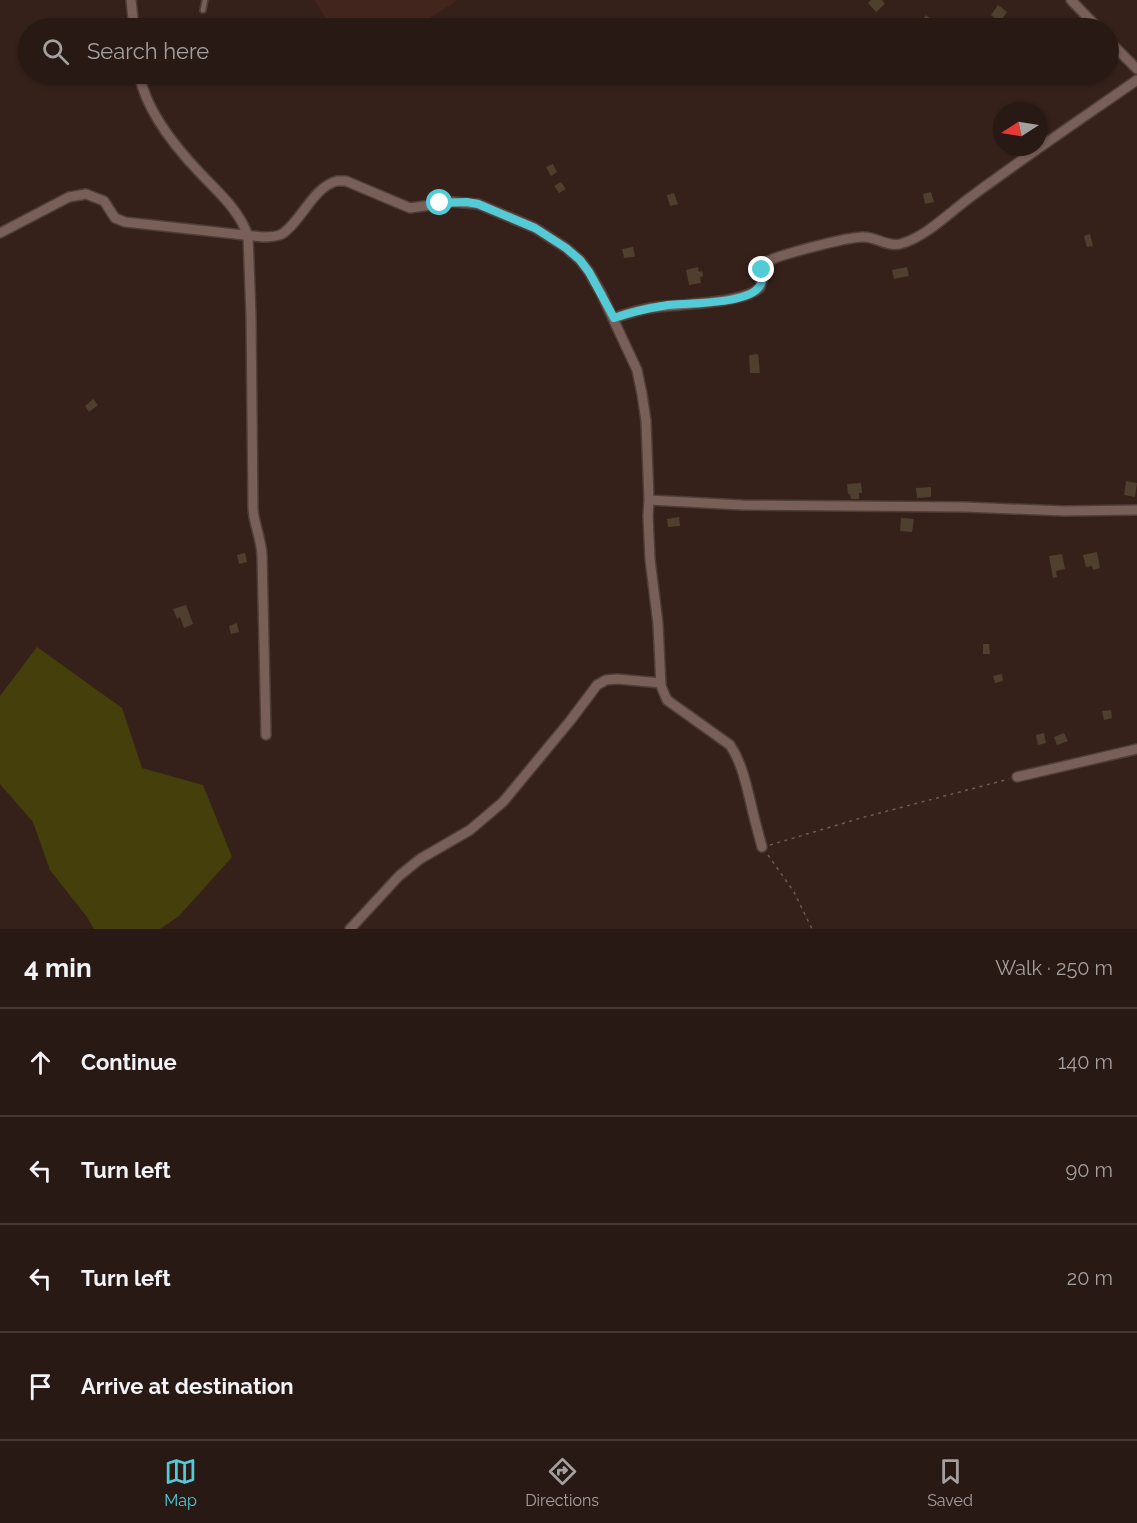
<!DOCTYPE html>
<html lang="en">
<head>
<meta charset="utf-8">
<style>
	:root { --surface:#281914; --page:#342622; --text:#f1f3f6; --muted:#a5a0a0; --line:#443834; --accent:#52cbd7 }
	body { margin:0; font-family:Raleway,sans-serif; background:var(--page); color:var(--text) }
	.compass { position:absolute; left:993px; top:102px; width:54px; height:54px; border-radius:50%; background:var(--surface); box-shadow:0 2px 4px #0004; rotate:258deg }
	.stop { position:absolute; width:18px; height:18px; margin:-14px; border:4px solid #52cbd7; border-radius:50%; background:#fff }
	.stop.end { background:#52cbd7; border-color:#fff; box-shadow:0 2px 6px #0008 }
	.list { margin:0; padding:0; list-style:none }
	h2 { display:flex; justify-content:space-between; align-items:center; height:78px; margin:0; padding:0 24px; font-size:26px }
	h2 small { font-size:20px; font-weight:400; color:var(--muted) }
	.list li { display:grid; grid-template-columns:39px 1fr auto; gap:18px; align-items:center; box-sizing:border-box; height:108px; padding:0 24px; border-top:2px solid var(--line) }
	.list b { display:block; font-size:22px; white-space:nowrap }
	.list em { font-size:20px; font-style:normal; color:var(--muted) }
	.icon { flex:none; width:33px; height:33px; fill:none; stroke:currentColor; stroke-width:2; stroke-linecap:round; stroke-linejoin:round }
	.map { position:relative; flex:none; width:1137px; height:929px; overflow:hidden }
	.search { position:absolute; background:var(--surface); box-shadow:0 2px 4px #0004; left:18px; right:18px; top:18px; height:66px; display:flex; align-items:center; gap:15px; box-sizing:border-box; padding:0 21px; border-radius:33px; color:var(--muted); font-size:22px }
	.sheet { height:510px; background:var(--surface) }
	nav { display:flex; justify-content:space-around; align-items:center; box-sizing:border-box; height:84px; border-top:2px solid var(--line); background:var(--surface); font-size:16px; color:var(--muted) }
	nav a { display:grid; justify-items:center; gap:3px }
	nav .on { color:var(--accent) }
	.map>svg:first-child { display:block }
</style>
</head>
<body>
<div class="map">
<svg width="1137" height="929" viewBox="0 0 1137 929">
	<rect width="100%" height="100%" fill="#36211a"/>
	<path fill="#42251d" d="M314,0H458L414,28H332Z"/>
	<path fill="#443f0b" d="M37,647L122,708L142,768L203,785L232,857L179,916L160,929H94L87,917L50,870L33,822L0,784V696Z"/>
	<path fill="#4f3f2e" d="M871,0H882L885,4L876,12L868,3Z
		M998,5L1007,12L1000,22L991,15Z
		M926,15L938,25L935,28H927L920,22Z
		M553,164L557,172L551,176L546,167Z
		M561,182L566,189L559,193L554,186Z
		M931,192L934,202L925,204L923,194Z
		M674,193L678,204L670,206L667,195Z
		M1090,234L1093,246L1087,247L1084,236Z
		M633,247L635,257L624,258L622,249Z
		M698,267L699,272L702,271L703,276L700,277L701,283L689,285L686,270Z
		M907,267L909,276L894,279L892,270Z
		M758,354L760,373H750L749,355Z
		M93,399L98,405L89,412L85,406Z
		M1126,481L1137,483L1135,497L1124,495Z
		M861,483L862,493H859V499H851L850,494H848L847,484Z
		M931,487V497L917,498L916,488Z
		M679,517L680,526L668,527L667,519Z
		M901,518L914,519L912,532L900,531Z
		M1097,552L1100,568L1093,570L1092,566L1086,567L1083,555Z
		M245,553L247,562L239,564L237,555Z
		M1062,554L1065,569L1056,571L1057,577L1053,578L1049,556Z
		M186,605L193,624L184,628L180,617L177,619L173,609Z
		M237,623L239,632L231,634L229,626Z
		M983,644H989L990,654H983Z
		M1002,674L1003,681L995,683L993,676Z
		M1111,710L1112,718L1104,720L1102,711Z
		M1044,733L1046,743L1038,745L1036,735Z
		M1064,733L1068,741L1057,745L1054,737Z"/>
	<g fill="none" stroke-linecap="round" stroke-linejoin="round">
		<g stroke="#4f3d38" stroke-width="8">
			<path id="service" d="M203,10L205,0"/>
		</g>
		<g stroke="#4f3d38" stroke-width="12">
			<path id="minor" d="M131,0L134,28
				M1071,0L1098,28
				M1108,40L1137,69
				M139,74C146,110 176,148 201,174C220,194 239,210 248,236L251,316L253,509C254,524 261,538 262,555L266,735
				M0,233L69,197L86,194L104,201L115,218L125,222L263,237C269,237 276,237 282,234C301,222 313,187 337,181C340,181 343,181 346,181L410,208L453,202L478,204L535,228L566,248L580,260L589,272L601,293L637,370L642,394L646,421L649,500
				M614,318C626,314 638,310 650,308C672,304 747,304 760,287C764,280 762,272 763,264C772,256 851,236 864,237C876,237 888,247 900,244C924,238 948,214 968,199C1023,158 1081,119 1137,80
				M1017,777L1137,749
				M762,847C758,832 754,818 751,804C746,784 742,763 730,745L667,700L661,686L658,624L650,559L648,516L649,500L742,505L965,507L1064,511L1137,510
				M350,929L399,876L420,859L470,830L503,802L570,721L597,685L606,680L617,679L661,683"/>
		</g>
		<path stroke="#6f5c56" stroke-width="1.5" stroke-dasharray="3 4.5" stroke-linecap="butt" d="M770,845L861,818L1009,779
			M768,855L794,892L812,929"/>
		<use href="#service" stroke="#785f57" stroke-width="4.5"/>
		<use href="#minor" stroke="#785f57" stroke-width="9"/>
	</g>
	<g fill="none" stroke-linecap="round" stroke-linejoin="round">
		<path stroke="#52cbd7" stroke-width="8" d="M440,203L467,202L478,204L535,228L566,248L580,260L589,272L614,318C631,312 649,308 668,305C689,303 745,304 758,288C763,283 763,276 762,270"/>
	</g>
</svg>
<svg class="compass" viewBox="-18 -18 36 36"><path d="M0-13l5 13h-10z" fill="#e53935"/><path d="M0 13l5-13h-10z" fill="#a5a0a0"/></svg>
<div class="stop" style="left:440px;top:203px"></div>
<div class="stop end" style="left:762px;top:270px"></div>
<div class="search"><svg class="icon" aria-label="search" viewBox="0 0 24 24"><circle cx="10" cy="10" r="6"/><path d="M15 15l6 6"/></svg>Search here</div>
</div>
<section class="sheet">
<h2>4 min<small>Walk · 250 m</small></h2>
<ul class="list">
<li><svg class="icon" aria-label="ahead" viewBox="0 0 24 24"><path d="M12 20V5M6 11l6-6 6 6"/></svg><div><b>Continue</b></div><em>140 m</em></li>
<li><svg class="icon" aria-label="left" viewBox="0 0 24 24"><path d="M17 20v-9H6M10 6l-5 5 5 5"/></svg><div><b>Turn left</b></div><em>90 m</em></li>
<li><svg class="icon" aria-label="left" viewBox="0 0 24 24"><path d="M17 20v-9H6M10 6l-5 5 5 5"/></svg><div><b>Turn left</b></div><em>20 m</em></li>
<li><svg class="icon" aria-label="arrive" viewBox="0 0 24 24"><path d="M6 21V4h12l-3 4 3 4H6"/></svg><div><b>Arrive at destination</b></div></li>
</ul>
</section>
<nav>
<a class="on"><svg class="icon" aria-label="map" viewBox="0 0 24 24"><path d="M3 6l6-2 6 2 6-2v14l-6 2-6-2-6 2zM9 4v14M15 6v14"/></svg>Map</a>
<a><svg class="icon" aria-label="directions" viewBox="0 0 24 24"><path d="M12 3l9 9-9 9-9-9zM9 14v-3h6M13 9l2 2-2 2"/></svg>Directions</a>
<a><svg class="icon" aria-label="saved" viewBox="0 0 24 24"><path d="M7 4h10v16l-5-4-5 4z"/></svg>Saved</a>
</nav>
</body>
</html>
